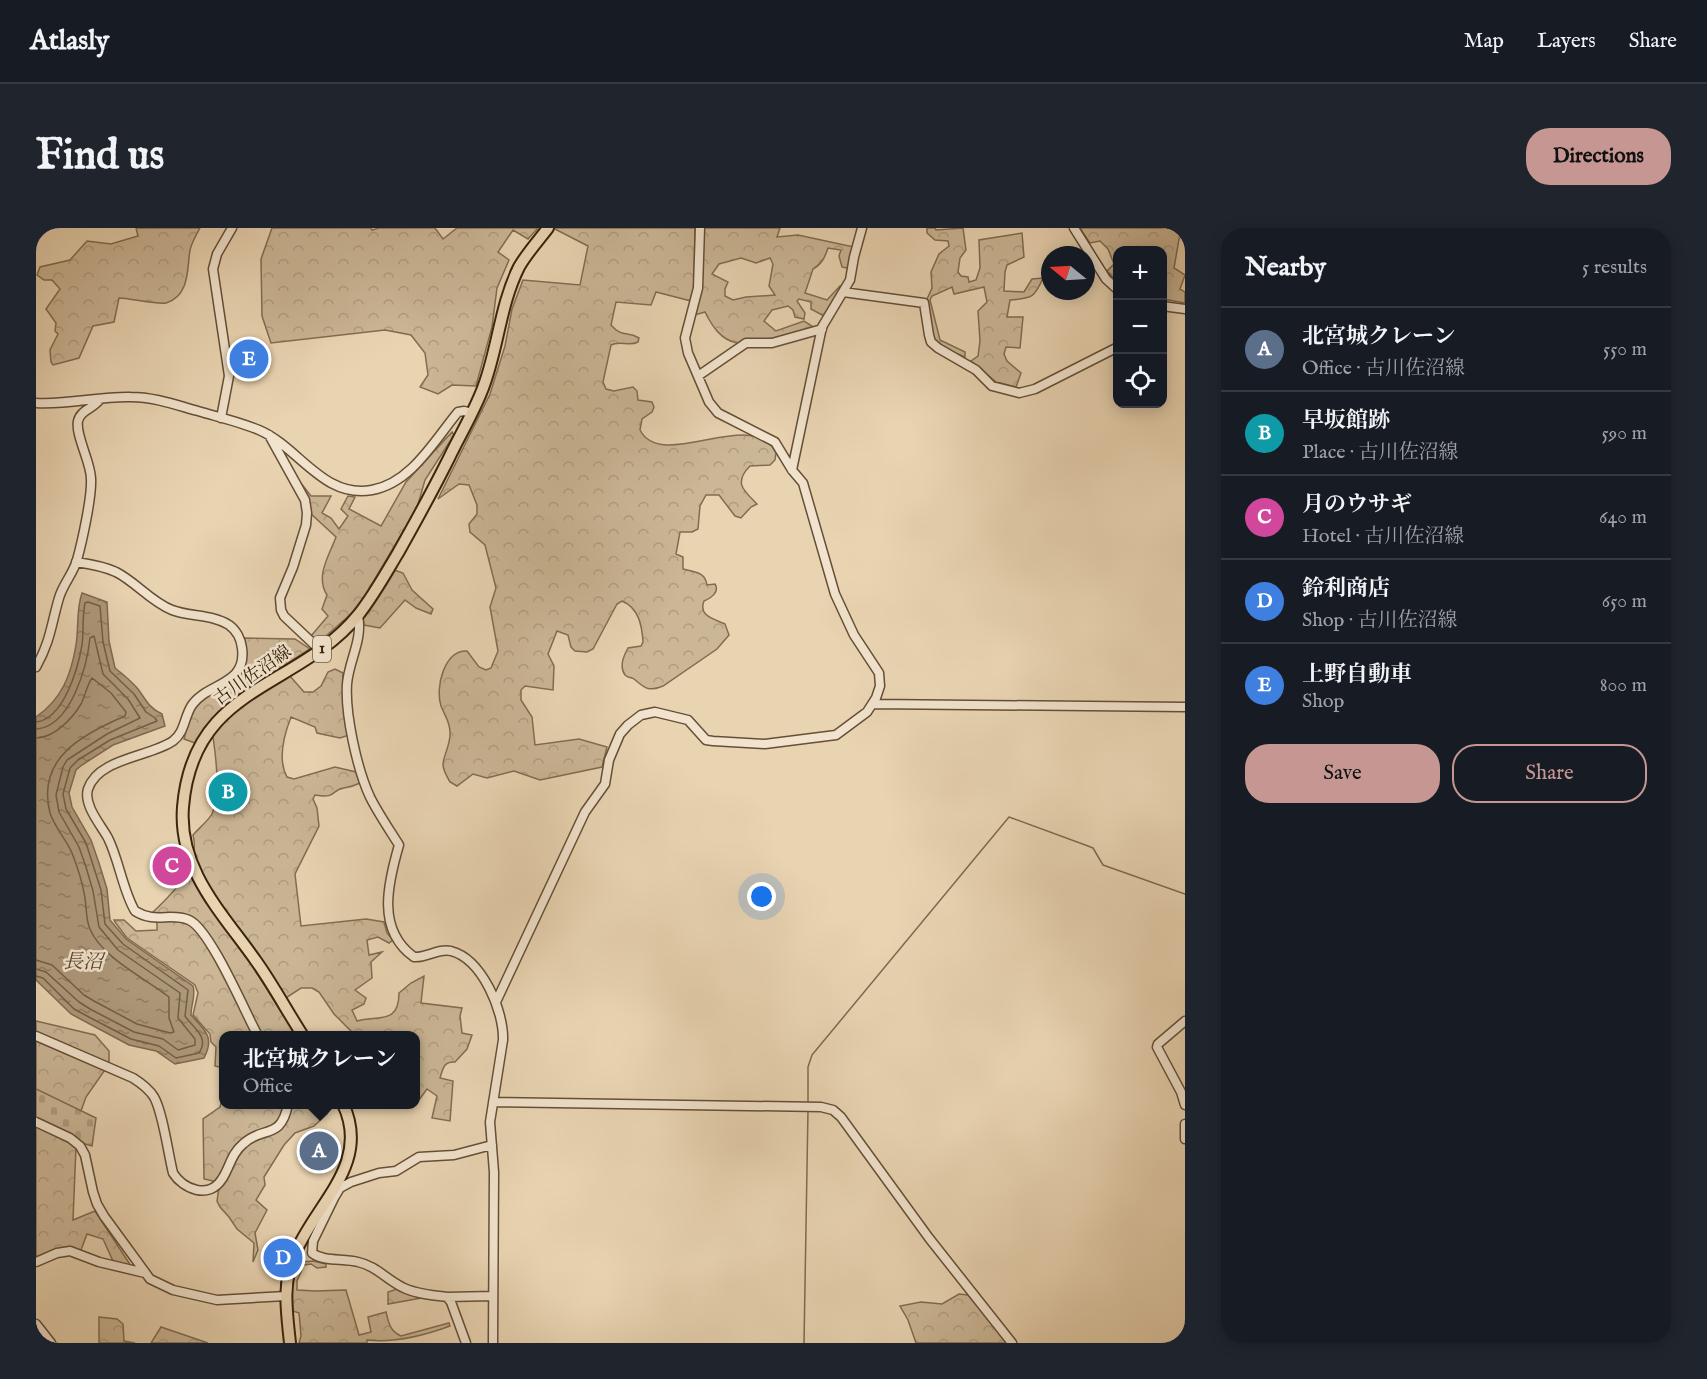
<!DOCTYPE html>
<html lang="en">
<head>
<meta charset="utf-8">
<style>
	:root { --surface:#171b24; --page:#20242c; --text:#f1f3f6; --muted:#9ea1a6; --line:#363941; --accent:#c59692 }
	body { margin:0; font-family:"IM FELL English","Noto Serif JP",serif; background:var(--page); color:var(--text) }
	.controls { position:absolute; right:18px; top:18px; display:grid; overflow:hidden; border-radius:12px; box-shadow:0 3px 15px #0003 }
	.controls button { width:54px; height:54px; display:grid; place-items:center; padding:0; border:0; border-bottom:2px solid var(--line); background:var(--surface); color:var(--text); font:30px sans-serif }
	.compass { position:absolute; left:1005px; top:18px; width:54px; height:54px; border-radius:50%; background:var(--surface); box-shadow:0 3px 15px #0003; rotate:288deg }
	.you { position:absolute; left:726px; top:669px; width:21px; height:21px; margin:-15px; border:4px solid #fff; border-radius:50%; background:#1a73e8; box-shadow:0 0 0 9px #1a73e833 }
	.badge { display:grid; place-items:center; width:39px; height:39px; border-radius:50%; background:var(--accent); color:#fff; font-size:20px; font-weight:700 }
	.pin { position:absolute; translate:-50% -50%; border:3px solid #fff; box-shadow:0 2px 6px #0006 }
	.popup { position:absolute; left:183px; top:803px; width:201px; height:78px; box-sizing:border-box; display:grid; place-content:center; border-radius:12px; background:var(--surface); filter:drop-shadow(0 2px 4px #0005); font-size:20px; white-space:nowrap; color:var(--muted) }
	.popup b { font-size:22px; color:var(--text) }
	.popup::after { content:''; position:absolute; left:50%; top:100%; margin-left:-12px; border:12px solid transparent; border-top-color:var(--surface) }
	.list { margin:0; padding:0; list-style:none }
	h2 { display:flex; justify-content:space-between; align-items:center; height:78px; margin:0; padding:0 24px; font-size:26px }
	h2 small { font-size:20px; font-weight:400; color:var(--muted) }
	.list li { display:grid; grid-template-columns:39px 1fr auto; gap:18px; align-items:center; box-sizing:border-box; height:84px; padding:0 24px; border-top:2px solid var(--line) }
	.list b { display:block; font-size:22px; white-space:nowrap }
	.list p { margin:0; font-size:20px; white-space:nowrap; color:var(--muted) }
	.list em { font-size:20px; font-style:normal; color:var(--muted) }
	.actions { display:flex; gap:12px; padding:18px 24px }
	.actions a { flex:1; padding:14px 0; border:2px solid var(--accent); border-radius:24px; text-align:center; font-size:21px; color:var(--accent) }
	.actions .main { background:var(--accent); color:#111 }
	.icon { flex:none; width:33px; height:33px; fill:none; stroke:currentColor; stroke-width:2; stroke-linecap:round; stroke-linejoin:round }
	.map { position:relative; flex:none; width:1149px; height:1115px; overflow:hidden; border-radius:24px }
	header { display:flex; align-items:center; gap:36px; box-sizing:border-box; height:84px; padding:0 30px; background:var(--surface); border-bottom:2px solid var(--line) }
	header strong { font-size:28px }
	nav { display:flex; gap:33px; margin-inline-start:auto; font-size:21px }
	.intro { display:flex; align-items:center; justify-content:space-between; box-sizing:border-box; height:144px; padding:0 36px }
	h1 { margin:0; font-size:42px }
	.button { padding:15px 27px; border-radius:24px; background:var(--accent); color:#111; font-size:21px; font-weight:700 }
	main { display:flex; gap:36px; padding:0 36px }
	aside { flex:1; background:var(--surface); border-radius:24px; box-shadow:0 3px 15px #0003 }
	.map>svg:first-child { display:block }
</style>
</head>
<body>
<header>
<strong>Atlasly</strong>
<nav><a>Map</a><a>Layers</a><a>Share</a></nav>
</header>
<div class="intro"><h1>Find us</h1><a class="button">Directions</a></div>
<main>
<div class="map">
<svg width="1149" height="1115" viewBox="0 0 1149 1115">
	<defs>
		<pattern id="forest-crowns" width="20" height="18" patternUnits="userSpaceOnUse" patternTransform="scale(1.5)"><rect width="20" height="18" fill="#cbb696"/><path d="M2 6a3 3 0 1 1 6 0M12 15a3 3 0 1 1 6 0" fill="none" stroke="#af9c80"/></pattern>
		<pattern id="cemetery-stones" width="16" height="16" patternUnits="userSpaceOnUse" patternTransform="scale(1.5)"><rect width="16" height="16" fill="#cbb696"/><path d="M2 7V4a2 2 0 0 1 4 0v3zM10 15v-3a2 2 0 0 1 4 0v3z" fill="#af9c80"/></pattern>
		<pattern id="water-ripples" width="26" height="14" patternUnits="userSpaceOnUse" patternTransform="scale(1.5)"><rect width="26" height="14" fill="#ad987a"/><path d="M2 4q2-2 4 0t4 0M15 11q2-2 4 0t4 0" fill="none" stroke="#8e7c62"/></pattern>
	</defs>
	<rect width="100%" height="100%" fill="#e9d4b2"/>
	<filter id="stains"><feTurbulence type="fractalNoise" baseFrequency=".00333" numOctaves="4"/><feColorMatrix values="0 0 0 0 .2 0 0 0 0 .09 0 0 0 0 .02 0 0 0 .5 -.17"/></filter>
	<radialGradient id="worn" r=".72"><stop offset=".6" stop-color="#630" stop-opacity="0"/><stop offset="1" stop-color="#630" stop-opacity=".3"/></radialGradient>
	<path fill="url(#forest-crowns)" stroke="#826c51" stroke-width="1.5" fill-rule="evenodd" d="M100,0H164C160,7 156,14 154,22C151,40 154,68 130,75C123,77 93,70 83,70L78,94L57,98L43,130L17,137L15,134L14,122L22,106L19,103L20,95L10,81L24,61L16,52H8L1,47L4,39L34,32L51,13L75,16L102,8Z
		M236,0H335L336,2L343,0H399L407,11L421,0H502L492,11L477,2L462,24L473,32L461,60L456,99L440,158L416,157L402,166L384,159L392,147L389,125L375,107L349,102L235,115L226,88L225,31Z
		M517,0H659L658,57L655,73L620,64L615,77L580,74L575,97C586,110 592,103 603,110L602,114C593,119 584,112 575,117L567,154L570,161L578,163L597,159L601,163L602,172L616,174L618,179L616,184L606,191L604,202C626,245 717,177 740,225L739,232L734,237L714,238C697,255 708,263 721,276L715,279L705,290L699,288L683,267H670L664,278L662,301L656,304H644L640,326L647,329V341C659,344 669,344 671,357L679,356C684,364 675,370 668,373C662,388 678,391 689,396L693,407L681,421L627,458C612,464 609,460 598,451C594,448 593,451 589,447C583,439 588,427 592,420L605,418L607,414C606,398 603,380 586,373L581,376L557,421L551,424L539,423L535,419L532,407L521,403L512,426L518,438L517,462L489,458L485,462V472L496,489L499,517L543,511L571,519L566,539L504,552L478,543L451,550L437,546L421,558L414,554C411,549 407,542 407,536C408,526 415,515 414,504C414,494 409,488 405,478C399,460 408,422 431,423L443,439L450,442L455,440L462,423L454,379L460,360L449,317L434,304L433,296L441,286V277L433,257L423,256L402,271L454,166L469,118L476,81L487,52L544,57L552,18Z
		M667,0H744L741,9L762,7L818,19L814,37L810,40L806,39L803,28L805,22L792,20C789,29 786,36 777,41L769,65L791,72L804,58H807L788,88L775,81V74L763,71L761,73L769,85L768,91L759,89L757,82L752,78L736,82L728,93L740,103L768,93L779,100C763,105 717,119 701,115C685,112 676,98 669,84L659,87L666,59ZM705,30L720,35L734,30L737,36L733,58L739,67L710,69L697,72L689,68V61L692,54L676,46L683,36Z
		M891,0H899L900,2L927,0L930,22L924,30L922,44L925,48L932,49L933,54L940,52L944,40L943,12L986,5L988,29L971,37L969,44L968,63L988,64L996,51L1007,50C998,71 995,70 974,72L971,89H987L984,120L970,119L968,126L971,133L985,145L980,159L960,154L935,133L942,128L944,113L942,83L951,74L948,59L918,66L916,59L896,68L894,72L904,112L929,124V129L912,123L898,112L891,71L896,60L895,44L903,26L913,18L912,13L899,12L891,5Z
		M1044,0H1145L1138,40L1149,47L1144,61L1149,64V75L1127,71L1126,22H1082L1081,54L1071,43L1078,36L1072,21L1064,13L1054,15Z
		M416,204L418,207L389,252L381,280L330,366L316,385L282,415L275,408L292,388L286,381L291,367C279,348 293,328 300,309L273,284L257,245L275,268H295L286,285L295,290L303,301L312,288L305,281L312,268L319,269L313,281L345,298L370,254Z
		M358,342L367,345L376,362L397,381L395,386L380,380L369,372L344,400L328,397L327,389Z
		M208,410L259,411L274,421L246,439L268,464H277L285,458L292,444L299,441L307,445V471L313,507L304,510L281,505L279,499L255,489C248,507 241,531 251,549L258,551L299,539L320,544L324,555C318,558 315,559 308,560C294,562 302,571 279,567L277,571L281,580L283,598L259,646L265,698L330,691L348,694L351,705L357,712L353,715L342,709L331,712L333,727L346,724L335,734L336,750L319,762L330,770L328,776L316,782L321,793C342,787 363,797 363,765L375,755L388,748L385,775L426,780L424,788L426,805L436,807L431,821L419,834C408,833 407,840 404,850L417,853L414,893L396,890L401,868L391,861L380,876L379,874V808L319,807L298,786L283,764L276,760H265L242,775L262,807L187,808V840L179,838L180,819L175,814L174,806L157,787L162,765L159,757L91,710L79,694L78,692H88L100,703L121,702V696L116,685C137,665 165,639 157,607C162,601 172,593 176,586C185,567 180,529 177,509L165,505L159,515L148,511L155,483L209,435L211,426Z
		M0,793L59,807L73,823V836L50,869L41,894L37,992L59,983L95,1038L77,1033L67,1011L51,1006L45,1022L27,1020L0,1029Z
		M187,868V876L296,877L291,886L278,898L259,905L248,917L228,949L229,957L220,972L231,982L219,1005L222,1022L217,1034L218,1015L201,1001L193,989L184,979L181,973L183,959L177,953L168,951L167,891L184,879Z
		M277,1033L290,1036V1039L281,1040L275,1036L268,1037L261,1053V1062L279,1063L310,1062L323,1107L335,1104L332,1089L350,1084C353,1096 354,1103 365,1108L413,1095L414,1098C387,1108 359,1115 331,1112V1115H263L265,1108L263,1085L257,1083C256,1068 253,1046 265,1034Z
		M361,1061L370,1065L391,1069L352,1076V1064Z
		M923,1066L932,1067L938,1072L972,1115H880L872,1092L864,1078L885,1074L906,1076Z
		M63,1089L81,1091L87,1096L88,1113L99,1115H63Z
		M125,1099L172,1115H115Z"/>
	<path fill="url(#cemetery-stones)" stroke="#826c51" stroke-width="1.5" d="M0,861L60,890L56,918L46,915L35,906L0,890Z"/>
	<path fill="url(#water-ripples)" stroke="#7f694e" stroke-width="1.5" d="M46,365L71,374L73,413L79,440C88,447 95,453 102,461C110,472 113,480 126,486L129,498L77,517L46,537L40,542L33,565L36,579L55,612L63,635L71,661L74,692L90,711L157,758C160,768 155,776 155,787C169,802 179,809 168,830L139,836L120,823L93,817L35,786L0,752V489C26,471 35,447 40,417C43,399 40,382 46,365Z"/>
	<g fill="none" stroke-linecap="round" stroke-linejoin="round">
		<path stroke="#735e43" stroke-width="1.5" d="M0,494C28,491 42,440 46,417C48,403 46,389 49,375L52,374L64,378L67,414L74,443L98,466L110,484L119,490L121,493L74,512L42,532L34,540L27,566L30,581L50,615L57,637L65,662L69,696L87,716L152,762L149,788C157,800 174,809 163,825L140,830L123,818L95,811L51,788L38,781L7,750L0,748
			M0,501C35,499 51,438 54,410L58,408L67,446L92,471L104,490L71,506L31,532L27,539L20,567L23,584L43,619L50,639L57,663L63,699L82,722L144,765L142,790L159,811V817L142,822L127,811L98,804L54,781L43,774L10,744L0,741
			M0,510C18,510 36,491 45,476C49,468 51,457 56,450L75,465L90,484L89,488C47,506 0,530 14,585C19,600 30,611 36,625C41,638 46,652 48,665C51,676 49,690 54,701C66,730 109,750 133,769V790L138,804L134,805L101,796L58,773L48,767L16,737L0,732"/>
		<path stroke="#7f694e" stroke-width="1.5" d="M772,874V839L776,827L973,589L1052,618L1057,620L1067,637L1149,666
			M768,1115L772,882"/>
		<g stroke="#654f36" stroke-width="11">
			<path id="minor" d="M1038,0L1070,51L1082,62
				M807,64L888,75L893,107L895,114L902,120L940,142L956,158L983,165L999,161L1082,119
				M1126,78L1149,81
				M662,148L710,115H736L786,101
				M0,175C32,177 64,168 95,169C118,169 140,177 162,183C182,189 204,194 223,202C263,219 287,271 336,262C375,255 398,213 422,184L428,183L436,185
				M185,190L193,148L177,41L181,26L196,0
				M233,207L269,272L271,285L270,297L257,339L244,370L245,382L248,388L284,422
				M756,242L786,99L814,52L818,29L826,0
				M40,334C54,336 67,338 80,344C100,354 115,374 136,382C154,389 176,386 193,397C200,402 205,411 206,420C211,458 172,454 156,477C148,489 149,504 137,513C114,529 62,530 52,561C47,577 65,597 72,610C83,632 87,663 99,683C120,696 134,684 153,692C174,701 209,784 222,808
				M322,388C327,412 313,432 311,456C309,486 321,541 334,569C342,585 353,601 363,617C352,655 340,702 378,729C391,730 402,720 415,723C446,731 468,783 467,812L454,894L458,944L457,1115
				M0,439C15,412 15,397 23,370C27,356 37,346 41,332C46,314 56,269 55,251C55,234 39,207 42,193C45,181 58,181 64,171
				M838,476L1149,479
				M460,774L549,584L569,556L573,532L584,506L592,497L605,487L619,484L652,492L670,512L677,513L729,516L800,507L831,484L840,470L844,458L843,445L818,407L799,366L767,255L756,242L739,214L682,185L673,174L652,125L649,110L662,60L664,0
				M1149,793L1122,816L1121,819L1145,864L1149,877
				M0,808L97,850C105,855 113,861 118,869C127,885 132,925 137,945C147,961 173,972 186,951C194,939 195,926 207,916C227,897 245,913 252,876
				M457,874L785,879L797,882L805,889L893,1010L976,1115
				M0,894L34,910L44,918L49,927L57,964L61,976L68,988L114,1051L137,1062L181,1072L250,1068
				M1149,896V911
				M294,967L298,970L277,1013L276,1025C288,1034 307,1030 322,1034C340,1038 350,1051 366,1059C379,1066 397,1067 411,1069L415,1074L430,1115
				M298,970L304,960L315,954L343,945L360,943L383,929L418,927L456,917
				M0,1034L21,1025L34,1023L63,1034L109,1045
				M411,1069L457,1068
				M0,1096L15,1115"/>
		</g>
		<g stroke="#39230c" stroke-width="14">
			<path id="major" d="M267,808C251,783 237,757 220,733C187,686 142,642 147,579C157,456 262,462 323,386C338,367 350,345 362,325C380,293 397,262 413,230C424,207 438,184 447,160C462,121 464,77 483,39C491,25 502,13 512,0
				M254,1115C251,1086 246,1056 258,1028C278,977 336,937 307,876"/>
		</g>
		<use href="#minor" stroke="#f1e3cd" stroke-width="8"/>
		<use href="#major" stroke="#e9d4b2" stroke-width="10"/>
	</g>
	<g text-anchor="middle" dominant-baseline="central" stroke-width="5" stroke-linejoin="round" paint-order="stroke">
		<rect fill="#f1e3cd" stroke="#705d46" stroke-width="1.5" x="277" y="408" width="18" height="26" rx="4.5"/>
		<g font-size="16" font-weight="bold" fill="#39230c">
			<text x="286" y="421">1</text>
		</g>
		<g font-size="18" fill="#39230c" stroke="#f1e3cd">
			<text transform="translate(217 448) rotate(-35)">古川佐沼線</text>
		</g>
		<g font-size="20" font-style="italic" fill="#5c462d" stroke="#f1e3cd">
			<text x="47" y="734">長沼</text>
		</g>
	</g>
	<rect width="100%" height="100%" filter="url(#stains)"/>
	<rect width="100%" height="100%" fill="url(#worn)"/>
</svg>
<div class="controls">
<button>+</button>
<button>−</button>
<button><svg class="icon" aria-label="locate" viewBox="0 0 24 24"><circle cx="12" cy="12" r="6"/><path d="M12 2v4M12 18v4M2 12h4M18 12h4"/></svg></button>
</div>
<svg class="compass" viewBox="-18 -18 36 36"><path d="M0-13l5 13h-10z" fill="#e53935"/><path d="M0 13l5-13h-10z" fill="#9ea1a6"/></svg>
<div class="you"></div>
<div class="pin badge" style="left:283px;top:923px;background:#5c6f8a">A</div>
<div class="popup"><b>北宮城クレーン</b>Office</div>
<div class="pin badge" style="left:192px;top:564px;background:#0f9aa8">B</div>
<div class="pin badge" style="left:136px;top:638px;background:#d1479c">C</div>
<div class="pin badge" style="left:247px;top:1030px;background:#3f7fe0">D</div>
<div class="pin badge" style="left:213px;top:131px;background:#3f7fe0">E</div>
</div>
<aside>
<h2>Nearby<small>5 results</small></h2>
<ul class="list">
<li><span class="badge" style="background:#5c6f8a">A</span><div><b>北宮城クレーン</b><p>Office · 古川佐沼線</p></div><em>550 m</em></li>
<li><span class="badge" style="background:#0f9aa8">B</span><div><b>早坂館跡</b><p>Place · 古川佐沼線</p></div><em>590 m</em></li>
<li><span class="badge" style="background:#d1479c">C</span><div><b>月のウサギ</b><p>Hotel · 古川佐沼線</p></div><em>640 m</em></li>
<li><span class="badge" style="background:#3f7fe0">D</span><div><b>鈴利商店</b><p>Shop · 古川佐沼線</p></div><em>650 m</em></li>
<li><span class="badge" style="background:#3f7fe0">E</span><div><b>上野自動車</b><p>Shop</p></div><em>800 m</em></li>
</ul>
<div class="actions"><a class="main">Save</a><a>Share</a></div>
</aside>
</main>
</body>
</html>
